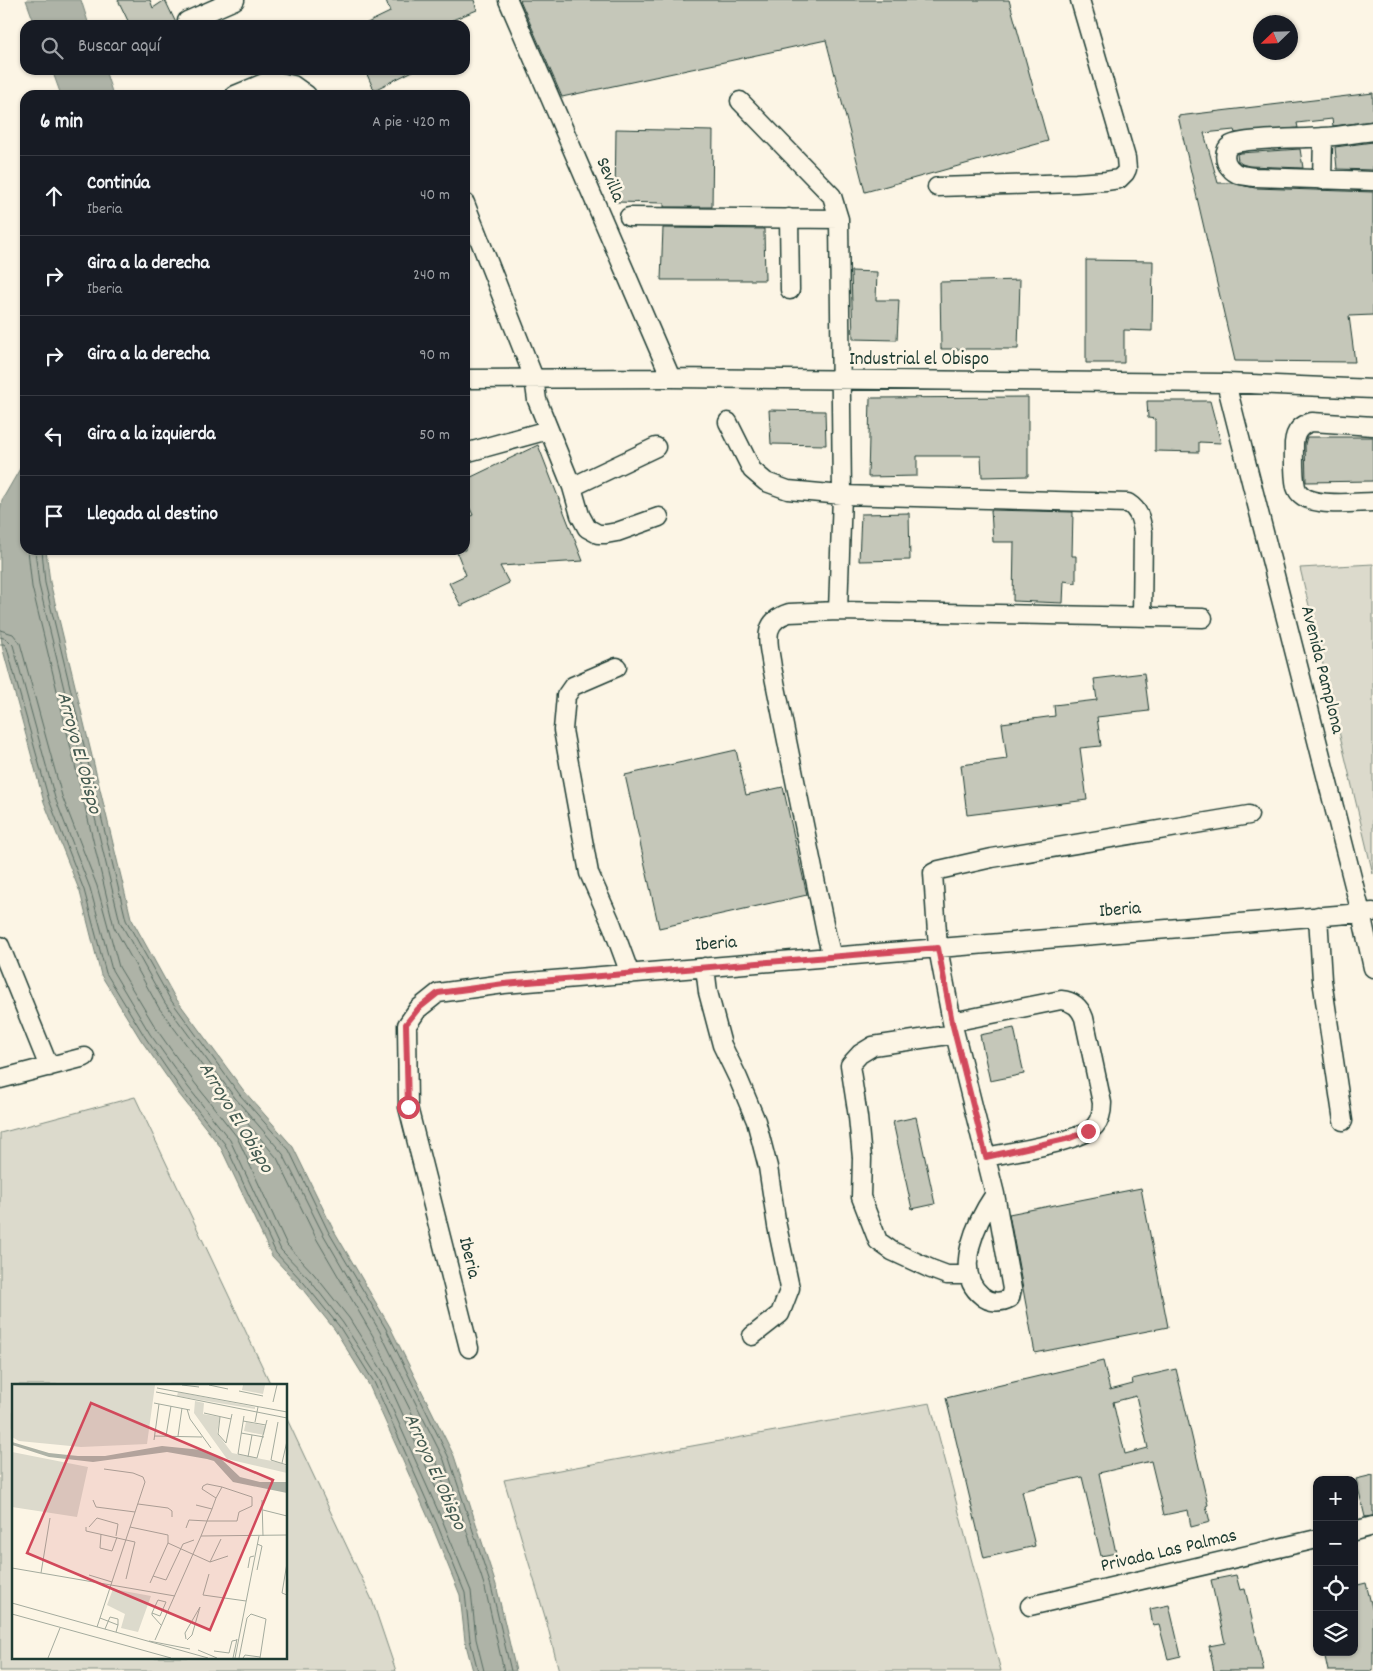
<!DOCTYPE html>
<html lang="es">
<head>
<meta charset="utf-8">
<style>
	:root { --surface:#171b24; --page:#20242c; --text:#f1f3f6; --muted:#9ea1a6; --line:#363941 }
	body { margin:0; font-family:Dekko,sans-serif; background:var(--page); color:var(--text) }
	.controls { position:absolute; right:15px; bottom:15px; display:grid; overflow:hidden; border-radius:10px; box-shadow:0 1px 4px #0004 }
	.controls button { width:45px; height:45px; display:grid; place-items:center; padding:0; border:0; border-bottom:1px solid var(--line); background:var(--surface); color:var(--text); font:25px sans-serif }
	.compass { position:absolute; left:1253px; top:15px; width:45px; height:45px; border-radius:50%; background:var(--surface); box-shadow:0 1px 4px #0004; rotate:247deg }
	.stop { position:absolute; width:15px; height:15px; margin:-11px; border:4px solid #d1495b; border-radius:50%; background:#fff }
	.stop.end { background:#d1495b; border-color:#fff; box-shadow:0 1px 5px #0008 }
	.list { margin:0; padding:0; list-style:none }
	h2 { display:flex; justify-content:space-between; align-items:center; height:65px; margin:0; padding:0 20px; font-size:21px }
	h2 small { font-size:16px; font-weight:400; color:var(--muted) }
	.list li { display:grid; grid-template-columns:32px 1fr auto; gap:15px; align-items:center; box-sizing:border-box; height:80px; padding:0 20px; border-top:1px solid var(--line) }
	.list b { display:block; font-size:19px; white-space:nowrap }
	.list p { margin:0; font-size:16px; white-space:nowrap; color:var(--muted) }
	.list em { font-size:16px; font-style:normal; color:var(--muted) }
	.icon { flex:none; width:28px; height:28px; fill:none; stroke:currentColor; stroke-width:2; stroke-linecap:round; stroke-linejoin:round }
	.map { position:relative; flex:none; width:1373px; height:1671px; overflow:hidden }
	.search { position:absolute; background:var(--surface); box-shadow:0 1px 4px #0004; left:20px; top:20px; width:450px; height:55px; display:flex; align-items:center; gap:12px; box-sizing:border-box; padding:0 18px; border-radius:15px; color:var(--muted); font-size:19px }
	.panel { position:absolute; background:var(--surface); box-shadow:0 1px 4px #0004; left:20px; top:90px; width:450px; height:465px; border-radius:15px }
	.map>svg:first-child { display:block }
</style>
</head>
<body>
<div class="map">
<svg width="1373" height="1671" viewBox="0 0 1373 1671">
	<rect width="100%" height="100%" fill="#fcf5e5"/>
	<filter id="ink" filterUnits="userSpaceOnUse"><feTurbulence type="fractalNoise" baseFrequency=".02" numOctaves="2"/><feDisplacementMap in="SourceGraphic" scale="10" xChannelSelector="R" yChannelSelector="G"/><feConvolveMatrix kernelMatrix="1 2 1 2 8 2 1 2 1" color-interpolation-filters="sRGB"/></filter>
	<g filter="url(#ink)">
		<path fill="#dcdacc" stroke="#7e8c80" d="M1373,564V874L1300,568Z
			M135,1097L271,1385H14V1657H286V1417L372,1600L396,1671H0V1133Z
			M930,1403L1001,1671H559L546,1620L504,1480Z"/>
		<path fill="#aeb3a7" stroke="#758479" d="M26,0H81L89,25H35Z
			M52,70H105L113,95H61Z
			M25,460V550H46L50,582L131,918L174,996L244,1091L293,1147L333,1229L390,1327L454,1456L496,1585L516,1671H473L465,1641L460,1595L432,1526L369,1385L335,1330L300,1286L272,1256L220,1146L179,1094L141,1040L101,975L80,892L44,802L3,650L0,630V511L2,500Z"/>
		<g fill="none" stroke-linecap="round" stroke-linejoin="round">
			<path stroke="#586c62" stroke-width="1" d="M35,550L39,585L120,922L165,1003L235,1098L283,1154L323,1234L380,1332L444,1460L485,1588L504,1671
				M42,550L45,583L126,920L170,999L240,1095L289,1150L328,1231L386,1329L449,1458L491,1586L511,1671
				M0,630L13,634L20,643L62,796L97,886L119,967L157,1030L194,1082L237,1137L287,1245L314,1274L349,1318L385,1375L449,1517L452,1518L453,1515L437,1463L373,1336L316,1238L277,1158L230,1103L159,1008L114,927L32,587L28,550
				M0,637L7,639L13,645L55,798L90,888L112,970L150,1034L188,1087L230,1140L281,1250L309,1279L343,1323L379,1379L443,1522L471,1591L476,1639L484,1671
				M0,644H4L7,648L49,800L84,890L106,973L145,1037L182,1091L225,1144L276,1253L304,1283L339,1326L374,1382L437,1524L465,1593L470,1640L478,1671"/>
		</g>
		<path fill="#c5c7b9" stroke="#1f3d34" fill-rule="evenodd" d="M118,0H150L153,8L165,0L177,25H140L138,22L130,25Z
			M386,0H474L477,10L440,25H363L390,12Z
			M520,0H1009L1048,141L865,192L826,40L562,97Z
			M365,70H415L374,90Z
			M1373,93V121L1333,126L1332,119L1297,123L1298,128L1235,133L1234,130L1204,133L1218,183H1232L1255,188L1373,192V315L1349,316L1355,362L1235,361L1178,116Z
			M616,129L713,131L712,207H664V203L615,202Z
			M1373,142V170L1337,169L1335,147Z
			M1300,149L1303,168L1249,166L1242,164L1238,161L1237,154L1240,153Z
			M663,228L764,229L765,280H661Z
			M1086,260L1153,261L1152,331L1124,330V363H1086Z
			M851,271L877,272L876,300H899L897,340L853,339Z
			M1020,280L1018,349H941L940,282Z
			M1028,397V476L982,477L981,456H917V476L868,477L870,398Z
			M1147,401H1210L1221,443L1199,442V452L1155,451V419L1148,418Z
			M769,410L825,411L826,445L771,444Z
			M1307,437H1373V481L1306,482L1305,444Z
			M538,445L583,561L500,566L509,583L461,606L449,583L466,575L456,550H465V519L473,515L465,498V480Z
			M991,510L1073,512L1072,556H1076V583L1064,581L1063,603L1013,601L1014,542H993Z
			M909,513L910,560L859,561L861,514Z
			M1144,673L1149,711L1097,717L1101,746L1080,748L1087,800L967,815L961,765L1007,759L1002,723L1055,716L1054,705L1097,700L1094,679Z
			M736,750L746,795L783,787L807,895L659,928L625,775Z
			M1014,1028L1024,1074L990,1081L980,1035Z
			M916,1117L935,1204L912,1209L893,1122Z
			M1141,1188L1168,1327L1035,1353L1009,1214Z
			M1103,1361L1110,1390L1133,1384L1132,1379L1176,1369L1208,1505L1206,1506L1210,1522L1191,1527L1188,1510L1164,1515L1151,1461L1099,1473L1116,1553L1101,1556L1082,1477L1022,1491L1035,1546L984,1558L946,1398ZM1136,1396L1148,1448L1125,1454L1113,1402Z
			M1373,1475V1516L1365,1517L1356,1479Z
			M1236,1575L1240,1590L1245,1589L1264,1671H1214L1209,1646L1225,1643L1211,1580Z
			M1366,1583L1373,1612V1671H1328L1324,1652H1354V1586Z
			M1169,1605L1181,1656L1168,1659L1159,1625L1153,1626L1150,1609Z"/>
		<g fill="none" stroke-linecap="round" stroke-linejoin="round">
			<g stroke="#1f3d34" stroke-width="21">
				<path id="minor" d="M508,0L671,378
					M187,21L235,0
					M235,95L271,80L293,85L307,95
					M740,101L832,196L839,219
					M1373,131C1356,133 1340,136 1323,137C1306,139 1243,138 1231,145C1223,150 1224,162 1230,168C1236,176 1246,176 1255,177L1373,181
					M1322,180L1323,137
					M937,187L1076,183L1106,181L1119,179L1125,173L1127,169L1126,158L1080,0
					M465,203L534,378L537,400L572,487L580,515L587,528L598,534H606L617,532L659,517
					M629,217L839,219L842,495L838,611L1203,618
					M789,218L790,290
					M465,379L671,378L1226,383L1373,389
					M1226,383L1361,913L1373,968
					M728,422L752,470L766,482L788,490L842,495L1128,503C1139,510 1141,519 1143,532L1142,617
					M1373,426L1312,422C1300,425 1295,432 1294,443C1294,457 1293,474 1296,487C1303,510 1354,502 1373,502
					M465,453L548,430
					M572,487L656,447
					M617,667L573,686L566,696L563,730L589,873L612,925L630,974
					M1318,916L1322,980L1343,1121
					M0,946L49,1067
					M832,957L826,933L772,667C769,644 760,622 789,613L838,611
					M705,967L708,992L722,1045L738,1078L756,1121L768,1167L777,1226L790,1288L780,1314L752,1336
					M952,1022L1061,1000C1072,1001 1080,1007 1084,1018L1102,1103C1102,1111 1101,1119 1095,1126C1081,1142 1010,1152 986,1157
					M955,1034L873,1046L860,1054L850,1065L858,1117L862,1158L861,1197L878,1241L892,1251L931,1269L947,1275H968
					M0,1079L85,1057
					M995,1194C978,1219 951,1272 982,1296C990,1303 1001,1303 1010,1298L1012,1289L995,1194L952,1022L938,948L933,873L939,870L992,858L1249,815
					M469,1348L408,1107L407,1025L418,1009L438,993L504,984L1373,912
					M1354,1531L1373,1526
					M1030,1606L1317,1539"/>
			</g>
			<use href="#minor" stroke="#fcf5e5" stroke-width="18"/>
		</g>
	</g>
	<g fill="none" stroke-linecap="round" stroke-linejoin="round" filter="url(#ink)">
		<path stroke="#d1495b" stroke-width="6" d="M408,1107L406,1024L418,1009L438,993L504,984L938,948L952,1022L986,1157L1070,1138L1088,1131"/>
	</g>
	<g text-anchor="middle" dominant-baseline="central" stroke-width="5" stroke-linejoin="round" paint-order="stroke">
		<g font-size="19" fill="#1f3d34" stroke="#fcf5e5">
			<text transform="translate(609 180) rotate(67)">Sevilla</text>
			<text x="919" y="360">Industrial el Obispo</text>
			<text transform="translate(1321 670) rotate(76)">Avenida Pamplona</text>
			<text transform="translate(1120 911) rotate(-5)">Iberia</text>
			<text transform="translate(716 945) rotate(-5)">Iberia</text>
			<text transform="translate(468 1258) rotate(76)">Iberia</text>
			<text transform="translate(1169 1552) rotate(-13)">Privada Las Palmas</text>
		</g>
		<g font-size="20" font-style="italic" fill="#435a51" stroke="#fcf5e5">
			<text transform="translate(78 753) rotate(75)">Arroyo El Obispo</text>
			<text transform="translate(235 1118) rotate(59)">Arroyo El Obispo</text>
			<text transform="translate(434 1472) rotate(66)">Arroyo El Obispo</text>
		</g>
	</g>
	<g transform="translate(12 1384)">
		<rect width="275" height="275" fill="#fcf5e5"/>
		<path d="M0,1H143L135,60L69,63L7,57L0,53ZM231,1H253L251,10L230,6ZM166,8L243,23V25L165,12ZM183,17L192,19L191,30L208,33L205,49L220,69L265,78L275,82V89L215,75L182,29ZM234,38L254,42L252,51L232,47ZM0,68L76,83L65,133L0,123ZM101,205L139,212L126,248L109,244L113,230L95,221Z" fill="#dcdacc"/>
		<path d="M0,58L37,69L66,72H93L150,62L190,66L207,73L228,93L248,98H275V109L221,98L202,77L195,75L155,68L81,78L37,73L0,61Z" fill="#aeb3a7"/>
		<path fill="none" stroke="#a4ab9e" stroke-width="1" d="M170,1L187,3M197,1L216,5M145,4L275,28M227,7L251,12M144,8L275,34M261,18L265,1M142,19L178,26M175,25L178,35L199,64M192,29L219,35M232,32L226,70L245,74L255,36M208,33L206,50L214,59L220,30M231,37L254,41M243,38L246,23M266,38L259,76L275,81M229,49L252,53M143,52L190,53M154,52L159,22M166,52L170,24M142,56L147,20M236,73L240,51M270,79L275,57M204,114L190,105L191,102L195,100L210,103M81,116L84,123L123,128M250,116L251,152M126,120L156,124L160,127V133M184,121L200,125M251,126L275,132M74,143V147L123,158L114,195M77,143L85,134L106,140L104,152M118,143L156,151V159M89,150L88,164L100,167L105,153M189,152L275,151M198,178L216,172M275,179L270,209L275,211M0,184L163,212M236,184L238,173L242,172M245,186L250,162L245,160M29,189L38,134M197,190L191,211L234,217M77,191L100,198M141,192L154,196L171,160L182,156M138,199L156,159L198,178L209,155M0,219L196,274M140,229L148,232L154,218L146,216L145,218L140,229V231L149,241M0,230L159,274M88,234L106,241L104,248M85,243L133,98L131,93L121,89L92,85M93,245L98,233L106,235V241M174,255L173,249L188,223L180,251L175,256M143,256L189,152L195,137L200,125L204,114L210,103L240,113V122L227,128L225,137H195L177,136L174,144M137,257L178,265M186,266L205,274M202,267L217,269L220,257L225,256M36,274L48,244M221,274L225,255M223,274L247,152M227,274L235,234L239,230L254,235L248,274M231,274L233,271L248,273"/>
		<path fill="#d1495b" fill-opacity="0.15" stroke="#d1495b" stroke-width="2.5" d="M79,19L261,96L198,246L15,169Z"/>
		<rect width="275" height="275" fill="none" stroke="#1f3d34" stroke-width="2.5"/>
	</g>
</svg>
<div class="controls">
<button>+</button>
<button>−</button>
<button><svg class="icon" aria-label="locate" viewBox="0 0 24 24"><circle cx="12" cy="12" r="6"/><path d="M12 2v4M12 18v4M2 12h4M18 12h4"/></svg></button>
<button><svg class="icon" aria-label="layers" viewBox="0 0 24 24"><path d="M12 4l9 5-9 5-9-5zM3 14l9 5 9-5"/></svg></button>
</div>
<svg class="compass" viewBox="-18 -18 36 36"><path d="M0-13l5 13h-10z" fill="#e53935"/><path d="M0 13l5-13h-10z" fill="#9ea1a6"/></svg>
<div class="stop" style="left:408px;top:1107px"></div>
<div class="stop end" style="left:1088px;top:1131px"></div>
<div class="search"><svg class="icon" aria-label="search" viewBox="0 0 24 24"><circle cx="10" cy="10" r="6"/><path d="M15 15l6 6"/></svg>Buscar aquí</div>
<section class="panel">
<h2>6 min<small>A pie · 420 m</small></h2>
<ul class="list">
<li><svg class="icon" aria-label="ahead" viewBox="0 0 24 24"><path d="M12 20V5M6 11l6-6 6 6"/></svg><div><b>Continúa</b><p>Iberia</p></div><em>40 m</em></li>
<li><svg class="icon" aria-label="right" viewBox="0 0 24 24"><path d="M7 20v-9h11M14 6l5 5-5 5"/></svg><div><b>Gira a la derecha</b><p>Iberia</p></div><em>240 m</em></li>
<li><svg class="icon" aria-label="right" viewBox="0 0 24 24"><path d="M7 20v-9h11M14 6l5 5-5 5"/></svg><div><b>Gira a la derecha</b></div><em>90 m</em></li>
<li><svg class="icon" aria-label="left" viewBox="0 0 24 24"><path d="M17 20v-9H6M10 6l-5 5 5 5"/></svg><div><b>Gira a la izquierda</b></div><em>50 m</em></li>
<li><svg class="icon" aria-label="arrive" viewBox="0 0 24 24"><path d="M6 21V4h12l-3 4 3 4H6"/></svg><div><b>Llegada al destino</b></div></li>
</ul>
</section>
</div>
</body>
</html>
